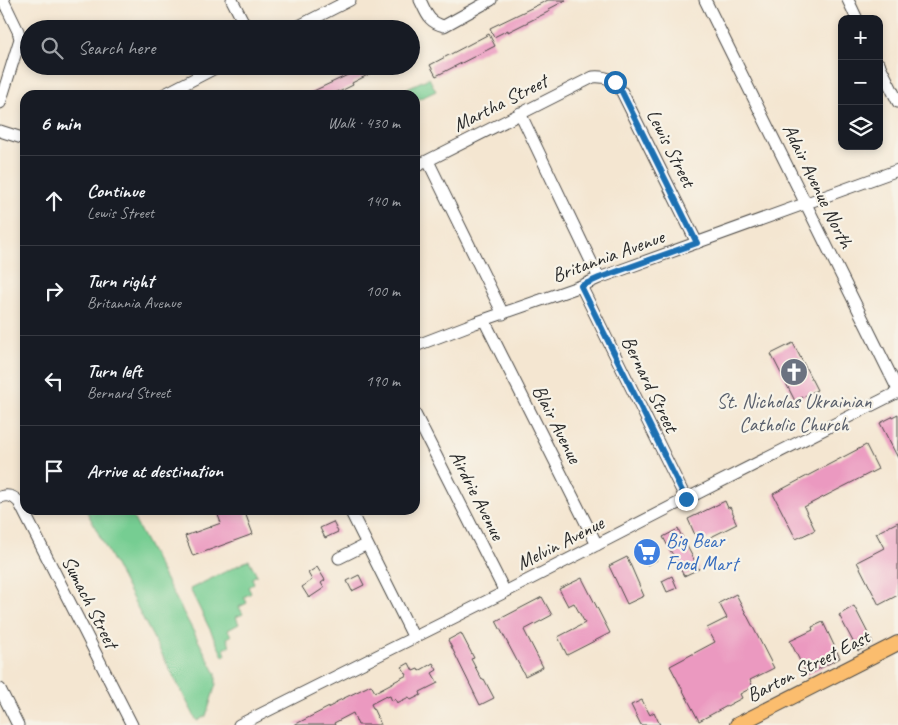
<!DOCTYPE html>
<html lang="en">
<head>
<meta charset="utf-8">
<style>
	:root { --surface:#171b24; --page:#20242c; --text:#f1f3f6; --muted:#9ea1a6; --line:#363941 }
	body { margin:0; font-family:Caveat,sans-serif; background:var(--page); color:var(--text) }
	.controls { position:absolute; right:15px; top:15px; display:grid; overflow:hidden; border-radius:10px; box-shadow:0 2px 8px #0003 }
	.controls button { width:45px; height:45px; display:grid; place-items:center; padding:0; border:0; border-bottom:1px solid var(--line); background:var(--surface); color:var(--text); font:25px sans-serif }
	.stop { position:absolute; width:15px; height:15px; margin:-11px; border:4px solid #1f6fb2; border-radius:50%; background:#fff }
	.stop.end { background:#1f6fb2; border-color:#fff; box-shadow:0 1px 5px #0008 }
	.list { margin:0; padding:0; list-style:none }
	h2 { display:flex; justify-content:space-between; align-items:center; height:65px; margin:0; padding:0 20px; font-size:21px }
	h2 small { font-size:16px; font-weight:400; color:var(--muted) }
	.list li { display:grid; grid-template-columns:32px 1fr auto; gap:15px; align-items:center; box-sizing:border-box; height:90px; padding:0 20px; border-top:1px solid var(--line) }
	.list b { display:block; font-size:19px; white-space:nowrap }
	.list p { margin:0; font-size:16px; white-space:nowrap; color:var(--muted) }
	.list em { font-size:16px; font-style:normal; color:var(--muted) }
	.icon { flex:none; width:28px; height:28px; fill:none; stroke:currentColor; stroke-width:2; stroke-linecap:round; stroke-linejoin:round }
	.map { position:relative; flex:none; width:898px; height:725px; overflow:hidden }
	.search { position:absolute; background:var(--surface); box-shadow:0 2px 8px #0003; left:20px; top:20px; width:400px; height:55px; display:flex; align-items:center; gap:12px; box-sizing:border-box; padding:0 18px; border-radius:28px; color:var(--muted); font-size:19px }
	.panel { position:absolute; background:var(--surface); box-shadow:0 2px 8px #0003; left:20px; top:90px; width:400px; height:425px; border-radius:15px }
	.map>svg:first-child { display:block }
</style>
</head>
<body>
<div class="map">
<svg width="898" height="725" viewBox="0 0 898 725">
	<rect width="100%" height="100%" fill="#f7f3e8"/>
	<filter id="ink" filterUnits="userSpaceOnUse"><feTurbulence type="fractalNoise" baseFrequency=".02" numOctaves="2"/><feDisplacementMap in="SourceGraphic" scale="10" xChannelSelector="R" yChannelSelector="G"/><feConvolveMatrix kernelMatrix="1 2 1 2 8 2 1 2 1" color-interpolation-filters="sRGB"/></filter>
	<filter id="wash" filterUnits="userSpaceOnUse"><feTurbulence type="fractalNoise" baseFrequency=".0096" numOctaves="4" result="noise"/><feDisplacementMap in="SourceGraphic" scale="20" xChannelSelector="R" yChannelSelector="G"/><feGaussianBlur stdDeviation="1.12" result="paint"/><feColorMatrix in="noise" values="0 0 0 0 0 0 0 0 0 0 0 0 0 0 0 0 0 1.4 0 .05"/><feComposite in="paint" operator="in"/></filter>
	<g filter="url(#wash)">
		<rect width="100%" height="100%" fill="#f4e6d1"/>
		<path fill="#76cd92" stroke="#507c5e" d="M429,78L436,91L415,101V95H411L407,88Z
			M86,510H129L216,674V684L206,716L197,721Z
			M249,560L257,575L252,578L254,583L248,587L251,593L244,597L247,603L239,607L243,614L236,617L239,624L228,630L231,636L227,638L230,646L224,649L226,655L223,656L190,589Z"/>
		<g id="blocks">
			<path fill="#eb99c0" d="M548,0H566L549,9L550,11L508,32V30L494,37L490,28Z
				M489,34L495,46L436,76L430,65Z
				M356,66H385L352,83L353,85L339,92L338,91L330,95H305L352,73L350,69Z
				M793,343L817,390L795,401L771,354Z
				M898,414V458L880,423Z
				M866,445L878,469L804,507L815,530L796,539L773,494Z
				M725,501L728,508L730,507L734,515L733,516L737,524L701,542L697,534L695,535L688,519Z
				M216,510H244L253,534L193,556L185,536L221,523Z
				M333,522L338,532L325,538L320,528Z
				M898,522V595L879,605L857,562L884,548L876,533Z
				M678,529L699,569L684,576L663,537Z
				M649,543L657,560L647,565L639,548Z
				M627,557L644,596L627,604L609,566Z
				M317,567L325,580L321,583L324,588L309,598L302,587L312,580L308,573Z
				M359,575L364,585L352,591L347,581Z
				M672,576L677,588L667,592L662,581Z
				M582,578L610,633L567,655L558,637L585,623L574,603L568,606L559,589Z
				M736,594L774,668L750,680L753,687L740,694L742,698L699,721L670,666L715,642L707,628L727,618L719,603Z
				M542,597L552,615L524,630L543,667L525,676L496,621Z
				M854,606L873,643L858,651L839,615Z
				M823,622L840,658L807,675L790,641L813,630L812,627Z
				M461,633L474,658L471,659L482,680L484,679L494,698L480,705L448,640Z
				M409,663L413,671L418,669L419,671L433,663L437,670L432,673L438,683L420,692L421,695L411,700L409,697L397,703L395,699L392,701L390,696L387,697L386,696L371,704L381,725H358L353,713L334,723L335,725H294L337,703L336,702L371,685L375,692L407,675L402,667Z
				M642,700L650,715L654,712L660,725H641L631,705Z"/>
		</g>
	</g>
	<g filter="url(#ink)">
		<use href="#blocks" fill-opacity="0" stroke="#494744" stroke-width="1"/>
		<g fill="none" stroke-linecap="round" stroke-linejoin="round">
			<g stroke="#494744" stroke-width="13">
				<path id="minor" d="M232,0L247,29
					M420,0C427,14 428,22 444,26L491,0
					M705,0L898,390
					M848,0L857,19
					M293,29L350,0
					M879,64L898,102
					M163,95L219,66
					M0,103L20,39L18,31L3,0
					M520,113L599,278
					M0,131L25,139
					M428,161L503,314
					M415,167L593,77C608,76 613,80 622,92L697,243
					M581,286L686,499
					M484,320L597,545
					M415,346L475,323L581,286L599,278L898,170
					M415,414L505,592
					M0,497C8,494 13,496 19,502L132,725
					M350,510L414,638
					M339,558L367,544
					M0,689L18,725
					M239,725L505,592L686,499L898,392"/>
			</g>
			<g stroke="#494744" stroke-width="16">
				<path id="major" d="M737,725L898,643"/>
			</g>
			<use href="#minor" stroke="#fff" stroke-width="11"/>
			<use href="#major" stroke="#fbbd6e" stroke-width="14"/>
		</g>
	</g>
	<g fill="none" stroke-linecap="round" stroke-linejoin="round" filter="url(#ink)">
		<path stroke="#1f6fb2" stroke-width="6" d="M615,82L622,92L697,243L599,278L581,286L686,499"/>
	</g>
	<defs>
		<g id="church-disc" transform="scale(1.4375)"><circle r="9.5" fill="#6b7280" stroke="#f7f3e8"/><path d="M-1.2-6h2.4v3.5h3.3v2.4h-3.3V6h-2.4V-.1h-3.3v-2.4h3.3Z" fill="#fff"/></g>
		<g id="supermarket-disc" transform="scale(1.4375)"><circle r="9.5" fill="#3f7fe0" stroke="#f7f3e8"/><path d="M-6-5.5h2.5l.6 2H6L4.5 2H-2.5L-4.4-4H-6ZM-1.5 3.2a1.3 1.3 0 1 0 .1 0ZM3 3.2a1.3 1.3 0 1 0 .1 0Z" fill="#fff"/></g>
	</defs>
	<g fill-rule="evenodd">
		<use href="#church-disc" x="794" y="372"/>
		<use href="#supermarket-disc" x="647" y="552"/>
	</g>
	<g text-anchor="middle" dominant-baseline="central" stroke-width="4.5" stroke-linejoin="round" paint-order="stroke">
		<g font-size="20" fill="#2b2b2b" stroke="#f7f3e8">
			<text transform="translate(500 103) rotate(-27)">Martha Street</text>
			<text transform="translate(671 148) rotate(63)">Lewis Street</text>
			<text transform="translate(818 186) rotate(64)">Adair Avenue North</text>
			<text transform="translate(608 256) rotate(-20)">Britannia Avenue</text>
			<text transform="translate(650 384) rotate(64)">Bernard Street</text>
			<text transform="translate(557 424) rotate(63)">Blair Avenue</text>
			<text transform="translate(477 495) rotate(63)">Airdrie Avenue</text>
			<text transform="translate(560 543) rotate(-27)">Melvin Avenue</text>
			<text transform="translate(90 602) rotate(63)">Sumach Street</text>
			<text transform="translate(808 666) rotate(-27)">Barton Street East</text>
		</g>
		<g font-size="20" fill="#5b616d" stroke="#f7f3e8">
			<text x="794" y="401">St. Nicholas Ukrainian<tspan x="794" dy="23">Catholic Church</tspan></text>
		</g>
		<g font-size="20" fill="#366cbe" stroke="#f7f3e8" text-anchor="start">
			<text x="666" y="540">Big Bear<tspan x="666" dy="23">Food Mart</tspan></text>
		</g>
	</g>
</svg>
<div class="controls">
<button>+</button>
<button>−</button>
<button><svg class="icon" aria-label="layers" viewBox="0 0 24 24"><path d="M12 4l9 5-9 5-9-5zM3 14l9 5 9-5"/></svg></button>
</div>
<div class="stop" style="left:615px;top:82px"></div>
<div class="stop end" style="left:686px;top:499px"></div>
<div class="search"><svg class="icon" aria-label="search" viewBox="0 0 24 24"><circle cx="10" cy="10" r="6"/><path d="M15 15l6 6"/></svg>Search here</div>
<section class="panel">
<h2>6 min<small>Walk · 430 m</small></h2>
<ul class="list">
<li><svg class="icon" aria-label="ahead" viewBox="0 0 24 24"><path d="M12 20V5M6 11l6-6 6 6"/></svg><div><b>Continue</b><p>Lewis Street</p></div><em>140 m</em></li>
<li><svg class="icon" aria-label="right" viewBox="0 0 24 24"><path d="M7 20v-9h11M14 6l5 5-5 5"/></svg><div><b>Turn right</b><p>Britannia Avenue</p></div><em>100 m</em></li>
<li><svg class="icon" aria-label="left" viewBox="0 0 24 24"><path d="M17 20v-9H6M10 6l-5 5 5 5"/></svg><div><b>Turn left</b><p>Bernard Street</p></div><em>190 m</em></li>
<li><svg class="icon" aria-label="arrive" viewBox="0 0 24 24"><path d="M6 21V4h12l-3 4 3 4H6"/></svg><div><b>Arrive at destination</b></div></li>
</ul>
</section>
</div>
</body>
</html>
